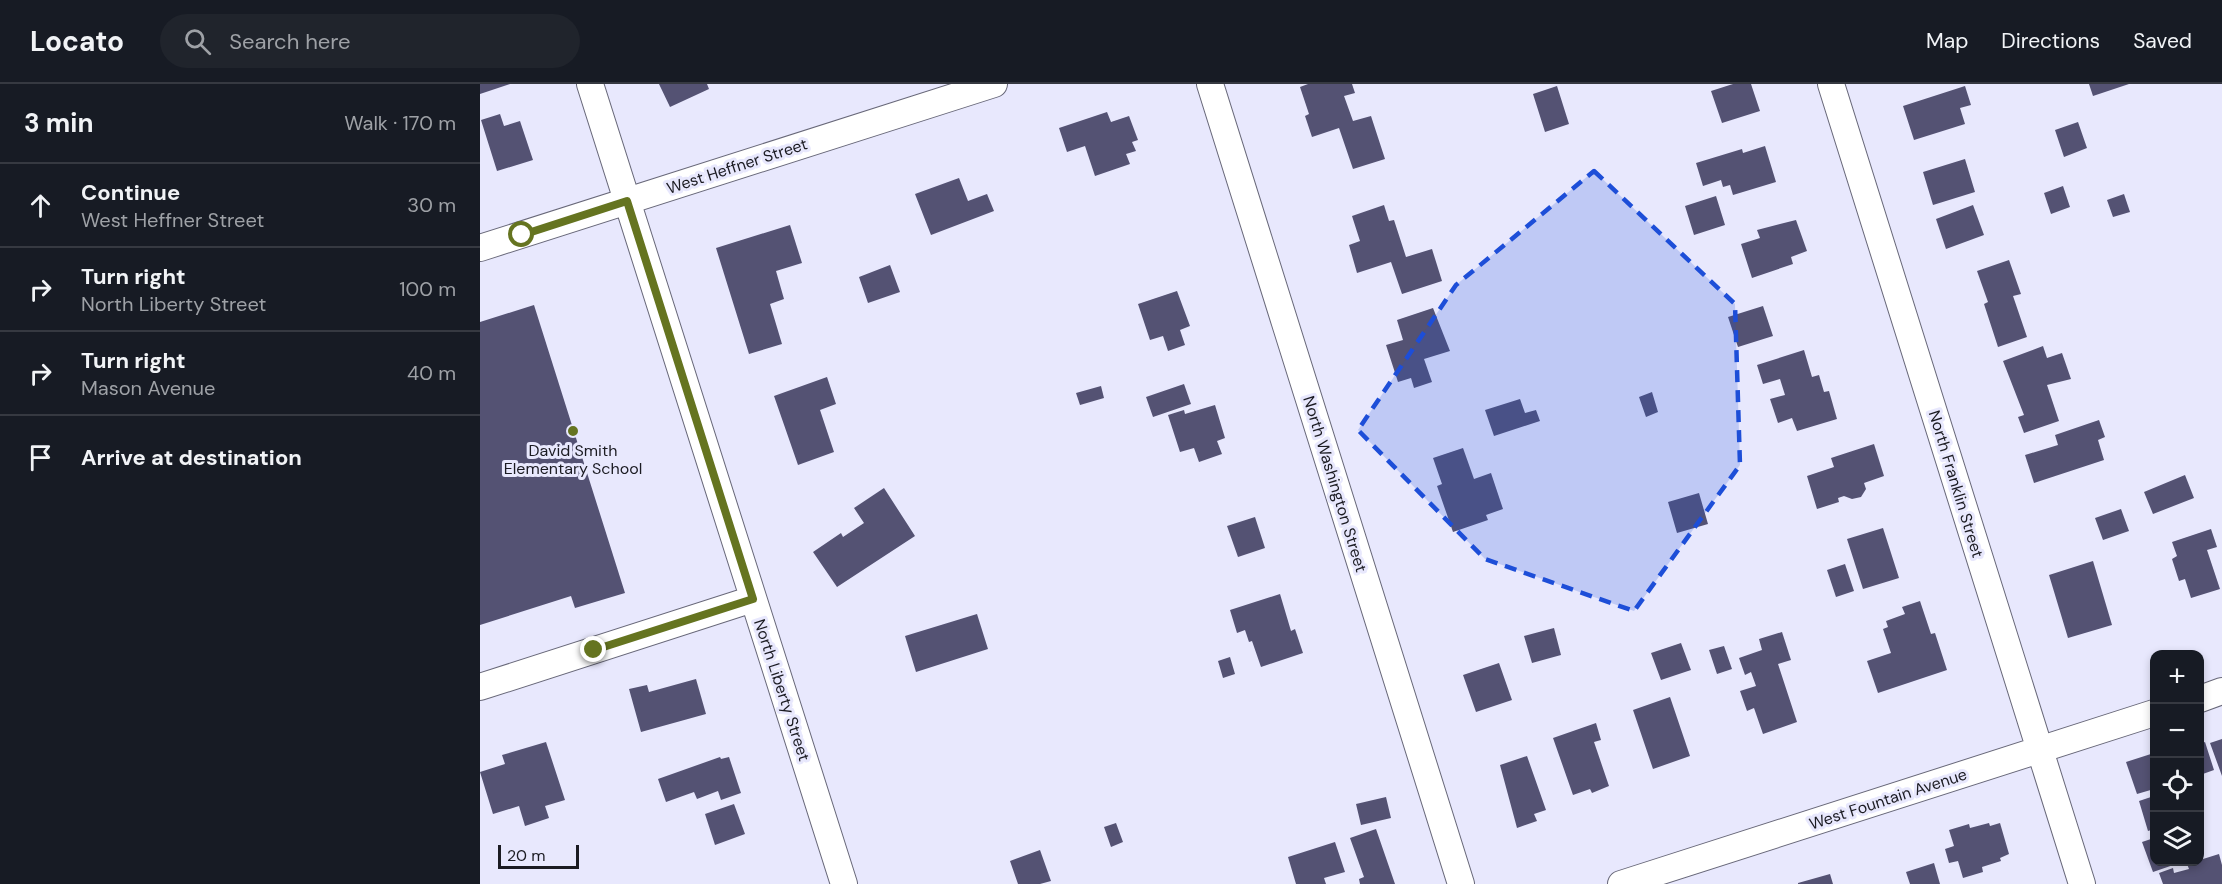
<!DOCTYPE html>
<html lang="en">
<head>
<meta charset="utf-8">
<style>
	:root { --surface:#171b24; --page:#20242c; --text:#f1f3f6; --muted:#9ea1a6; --line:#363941 }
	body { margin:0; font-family:"DM Sans",sans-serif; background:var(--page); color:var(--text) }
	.controls { position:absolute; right:18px; bottom:18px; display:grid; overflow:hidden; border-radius:12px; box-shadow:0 3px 9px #0003 }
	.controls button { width:54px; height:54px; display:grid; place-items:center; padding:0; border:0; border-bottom:2px solid var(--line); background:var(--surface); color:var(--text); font:30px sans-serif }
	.scale { position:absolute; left:18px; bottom:15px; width:81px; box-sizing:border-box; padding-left:6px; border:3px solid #1b1b22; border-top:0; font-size:16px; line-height:21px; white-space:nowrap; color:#1b1b22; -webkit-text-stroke:4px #e8e8fd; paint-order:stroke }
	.stop { position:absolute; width:18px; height:18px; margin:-14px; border:4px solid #657420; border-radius:50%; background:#fff }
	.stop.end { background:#657420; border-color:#fff; box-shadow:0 2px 6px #0008 }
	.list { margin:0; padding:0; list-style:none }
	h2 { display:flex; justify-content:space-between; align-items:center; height:78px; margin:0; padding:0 24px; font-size:26px }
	h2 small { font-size:20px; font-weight:400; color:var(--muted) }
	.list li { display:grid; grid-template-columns:39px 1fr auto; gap:18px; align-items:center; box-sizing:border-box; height:84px; padding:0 24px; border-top:2px solid var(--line) }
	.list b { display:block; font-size:22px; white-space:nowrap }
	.list p { margin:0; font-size:20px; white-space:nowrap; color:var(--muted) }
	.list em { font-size:20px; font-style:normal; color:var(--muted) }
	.icon { flex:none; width:33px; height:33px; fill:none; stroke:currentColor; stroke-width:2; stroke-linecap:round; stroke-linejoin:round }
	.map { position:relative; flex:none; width:1742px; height:800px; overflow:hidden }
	header { display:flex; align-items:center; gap:36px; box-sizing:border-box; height:84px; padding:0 30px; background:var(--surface); border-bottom:2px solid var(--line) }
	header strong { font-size:28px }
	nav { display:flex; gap:33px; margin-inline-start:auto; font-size:21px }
	.search { width:420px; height:54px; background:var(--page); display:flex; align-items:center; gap:15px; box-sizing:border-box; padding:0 21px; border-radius:33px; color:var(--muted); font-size:22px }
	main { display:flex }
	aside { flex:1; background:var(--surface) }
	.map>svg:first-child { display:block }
</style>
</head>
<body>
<header>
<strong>Locato</strong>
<div class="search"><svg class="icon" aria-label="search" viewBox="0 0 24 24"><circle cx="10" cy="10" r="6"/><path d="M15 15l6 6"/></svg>Search here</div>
<nav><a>Map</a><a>Directions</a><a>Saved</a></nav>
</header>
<main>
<aside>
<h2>3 min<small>Walk · 170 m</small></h2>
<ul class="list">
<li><svg class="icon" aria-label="ahead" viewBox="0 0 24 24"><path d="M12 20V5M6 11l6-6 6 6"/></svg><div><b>Continue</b><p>West Heffner Street</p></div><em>30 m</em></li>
<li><svg class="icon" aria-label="right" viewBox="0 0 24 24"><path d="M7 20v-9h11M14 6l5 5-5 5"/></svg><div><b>Turn right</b><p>North Liberty Street</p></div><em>100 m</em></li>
<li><svg class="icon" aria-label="right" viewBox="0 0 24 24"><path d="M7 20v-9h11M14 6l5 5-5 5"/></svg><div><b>Turn right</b><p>Mason Avenue</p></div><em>40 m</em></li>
<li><svg class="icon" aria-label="arrive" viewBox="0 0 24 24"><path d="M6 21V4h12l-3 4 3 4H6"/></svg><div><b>Arrive at destination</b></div></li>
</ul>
</aside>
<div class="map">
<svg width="1742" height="800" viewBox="0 0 1742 800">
	<rect width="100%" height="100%" fill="#e8e8fd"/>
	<path fill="#545273" d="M0,0H30L0,10Z
		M179,0H227L229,5L190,23Z
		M828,0H872L875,9L864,12L873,37L891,32L905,75L873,85L859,44L832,53L825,32L829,30L820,3Z
		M1253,0H1271L1280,27L1242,39L1231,7Z
		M1609,0H1649L1613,12Z
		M1077,2L1089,40L1065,48L1053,10Z
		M1485,2L1491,21L1480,24L1485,40L1434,56L1423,22Z
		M627,28L631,38L649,32L658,56L652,58L656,67L646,70L650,80L615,92L605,62L587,68L579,44Z
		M20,30L24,42L40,37L53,76L17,87L1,36Z
		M1598,38L1607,64L1584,73L1575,46Z
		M1285,62L1296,98L1253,111L1250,101L1243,103L1241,96L1223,102L1216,79L1262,65L1263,69Z
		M1485,75L1495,108L1453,121L1443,88Z
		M479,94L488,117L507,110L514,127L451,151L435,110Z
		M1583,102L1590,123L1571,130L1564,109Z
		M1644,110L1650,128L1633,133L1627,116Z
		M1236,112L1245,141L1214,151L1205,122Z
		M904,121L909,137L914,136L926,173L952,165L962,197L922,210L911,178L877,189L869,161L880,157L872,132Z
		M1493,121L1504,151L1466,165L1456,135Z
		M1316,136L1327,167L1311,173L1313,180L1272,194L1261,160L1280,154L1277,146Z
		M310,141L322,179L296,187L304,215L290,220L302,260L269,270L236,164Z
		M1529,176L1541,210L1533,212L1547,253L1518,263L1504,220L1508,218L1497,187Z
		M410,181L420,208L388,219L379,193Z
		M697,207L710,242L700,246L705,261L688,267L683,252L670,256L658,220Z
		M54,221L145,509L95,524L91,512L0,541V238Z
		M1283,222L1293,252L1258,263L1248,233Z
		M953,224L970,267L944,275L952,298L934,304L931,294L918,298L906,261L923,256L917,236Z
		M1563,262L1567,274L1582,269L1591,295L1567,301L1579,337L1544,349L1538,333L1544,331L1523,277Z
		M1324,266L1332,293L1339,291L1344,308L1349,307L1357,335L1317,347L1312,334L1298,339L1290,315L1305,311L1300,295L1283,300L1277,281Z
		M347,293L356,320L340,326L354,368L318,381L294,312Z
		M704,300L711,320L673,333L666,313Z
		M621,302L624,314L600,321L596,309Z
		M1172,308L1178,328L1166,333L1159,313Z
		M1040,315L1045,329L1056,326L1060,337L1014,352L1005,326Z
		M735,321L745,354L737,357L742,370L719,378L714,364L700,368L688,331L704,326L705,330Z
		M1619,336L1625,353L1618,356L1624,376L1554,399L1545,371L1578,361L1575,351Z
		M1394,360L1404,392L1384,399L1386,405L1381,413L1372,415L1364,412L1358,414L1359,418L1337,425L1327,392L1354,383L1351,374Z
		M983,364L994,395L1011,389L1023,425L1006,431L1008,436L973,448L957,402L962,400L953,374Z
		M1705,391L1714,414L1673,430L1664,408Z
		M404,404L435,452L357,503L333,468L361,449L363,453L384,439L374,424Z
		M1219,409L1228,440L1197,449L1188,418Z
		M1641,425L1649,447L1623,456L1615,434Z
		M775,433L785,464L758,473L747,442Z
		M1403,444L1419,494L1383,505L1367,455Z
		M1731,445L1737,463L1727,466L1740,505L1711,514L1705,495L1699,497L1692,475L1697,472L1692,458Z
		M1613,477L1632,541L1588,554L1569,491Z
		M1365,480L1374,507L1356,513L1347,486Z
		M800,510L811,547L815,545L823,569L781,583L772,557L769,558L765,546L757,549L750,526Z
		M1440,517L1451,550L1455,549L1467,586L1398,609L1387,577L1411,569L1403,545L1408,543L1406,537L1425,530L1422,523Z
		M497,530L508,565L436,588L425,552Z
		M1074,544L1081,571L1052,579L1044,552Z
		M1302,548L1311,576L1298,580L1317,638L1283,650L1274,624L1267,627L1260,607L1276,602L1271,588L1265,591L1259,574L1282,566L1279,555Z
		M1201,559L1211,586L1181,596L1171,569Z
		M1244,562L1252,585L1237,590L1229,566Z
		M750,573L755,590L743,594L738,577Z
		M1019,579L1032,616L996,628L983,591Z
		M216,595L226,630L161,648L149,605L167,601L169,608Z
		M1190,613L1210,672L1173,685L1153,626Z
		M1116,639L1121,656L1114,658L1129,702L1112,709L1110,705L1093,711L1073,654Z
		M1742,655V692L1730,659Z
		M66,658L85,716L65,722L69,734L45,742L39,722L13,730L0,688L25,680L22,671Z
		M1725,658L1734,686L1720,691V660Z
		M1674,669V705L1657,710L1646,678Z
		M1047,672L1066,726L1054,730L1057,737L1037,744L1020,681Z
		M240,673L241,675L249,673L261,709L241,716L238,707L217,715L214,708L186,718L178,695Z
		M1674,712V745L1668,747L1659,717Z
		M906,713L911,734L881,741L876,720Z
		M254,720L265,750L235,761L225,730Z
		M636,739L643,758L631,763L624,743Z
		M1509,739L1510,742L1520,739L1529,770L1520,774L1521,777L1502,783L1503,788L1483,794L1478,777L1469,779L1465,765L1474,762L1469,746L1489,740L1490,744Z
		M896,745L915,800H880L879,795L884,793L870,754Z
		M1674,754V778H1702L1673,788L1662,758Z
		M855,758L865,788L844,794L846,800H816L808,773Z
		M560,766L571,797L560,800H538L530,777Z
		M1739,770L1742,781V800H1683L1679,789L1693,784L1694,789L1709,785L1707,780Z
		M1454,779L1460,800H1430L1426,788Z
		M1350,790L1353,800H1318V799Z"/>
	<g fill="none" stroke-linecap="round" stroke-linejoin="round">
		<g stroke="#686879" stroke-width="28">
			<path id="street" d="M110,0L364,800
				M730,0L981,800
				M1351,0L1602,800
				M0,164L514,0
				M0,603L273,515
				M1720,615L1742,607
				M1141,800L1674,629"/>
		</g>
		<use href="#street" stroke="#fff" stroke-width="26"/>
	</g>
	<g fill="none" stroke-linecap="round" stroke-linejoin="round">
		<path stroke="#657420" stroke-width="8" d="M42,151L147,117L273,515L114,566"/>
	</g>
	<path fill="#1d4ed8" fill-opacity="0.2" stroke="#1d4ed8" stroke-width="4.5" stroke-dasharray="12 8" stroke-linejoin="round" d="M1114,87L1255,220L1260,381L1154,527L1005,475L878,346L976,201Z"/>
	<circle fill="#657420" stroke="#e8e8fd" stroke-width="2" cx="93" cy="347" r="6"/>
	<g text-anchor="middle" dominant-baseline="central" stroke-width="6" stroke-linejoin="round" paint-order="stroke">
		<g font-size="16" fill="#1b1b22" stroke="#e8e8fd">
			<text transform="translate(257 82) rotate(-18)">West Heffner Street</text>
			<text transform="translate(855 400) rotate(73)">North Washington Street</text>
			<text transform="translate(1476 400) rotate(73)">North Franklin Street</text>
			<text transform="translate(302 606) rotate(72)">North Liberty Street</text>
			<text transform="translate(1408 715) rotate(-18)">West Fountain Avenue</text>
		</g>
		<g font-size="16" fill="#1b1b22" stroke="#e8e8fd">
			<text x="93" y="366">David Smith<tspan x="93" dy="18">Elementary School</tspan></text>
		</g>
	</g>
</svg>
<div class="controls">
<button>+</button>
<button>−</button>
<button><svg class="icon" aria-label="locate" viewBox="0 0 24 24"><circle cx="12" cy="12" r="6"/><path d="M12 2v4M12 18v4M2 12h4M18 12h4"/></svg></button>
<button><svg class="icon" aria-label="layers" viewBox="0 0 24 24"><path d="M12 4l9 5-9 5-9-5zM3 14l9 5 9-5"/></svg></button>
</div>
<div class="scale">20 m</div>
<div class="stop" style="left:42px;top:151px"></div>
<div class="stop end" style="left:114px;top:566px"></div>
</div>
</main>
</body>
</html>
